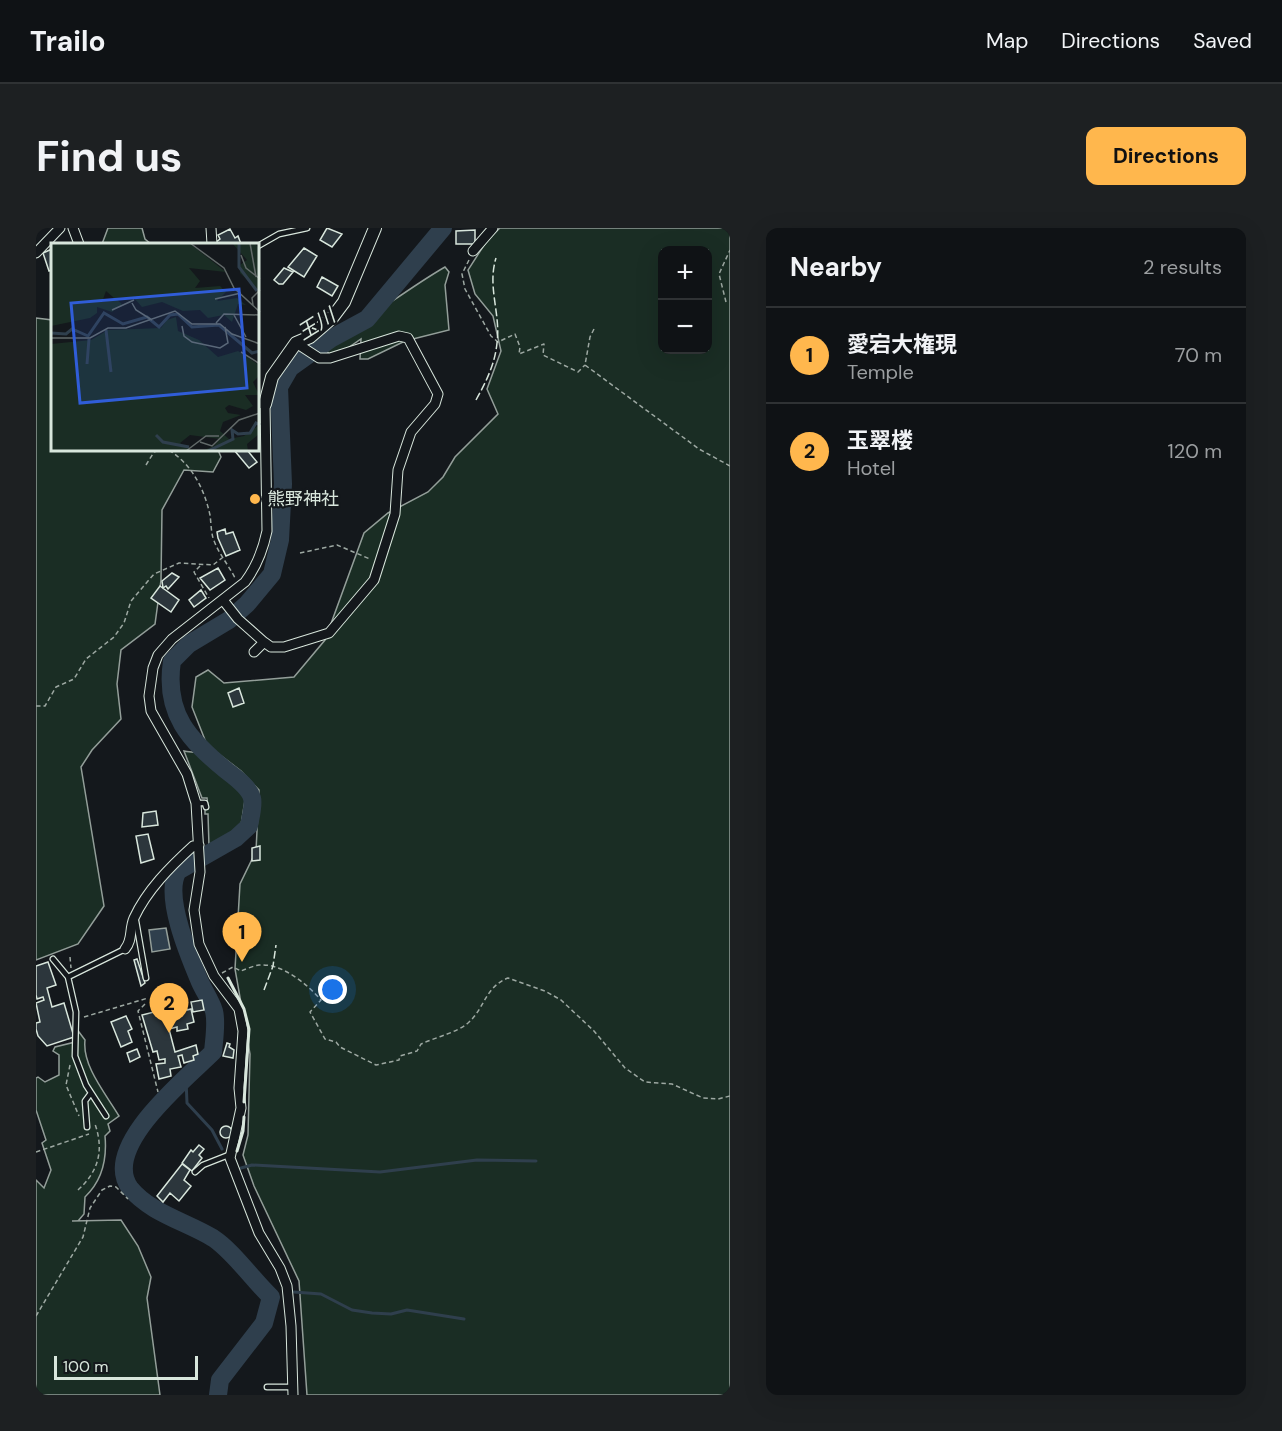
<!DOCTYPE html>
<html lang="en">
<head>
<meta charset="utf-8">
<style>
	:root { --surface:#0f1215; --page:#1d2022; --text:#f1f3f6; --muted:#9b9ea0; --line:#2f3234; --accent:#ffb74d }
	body { margin:0; font-family:"DM Sans","Noto Sans JP",sans-serif; background:var(--page); color:var(--text) }
	.controls { position:absolute; right:18px; top:18px; display:grid; overflow:hidden; border-radius:12px; box-shadow:0 6px 24px #0002 }
	.controls button { width:54px; height:54px; display:grid; place-items:center; padding:0; border:0; border-bottom:2px solid var(--line); background:var(--surface); color:var(--text); font:30px sans-serif }
	.scale { position:absolute; left:18px; bottom:15px; width:144px; box-sizing:border-box; padding-left:6px; border:3px solid #d8e6dc; border-top:0; font-size:16px; line-height:21px; white-space:nowrap; color:#d8e6dc; -webkit-text-stroke:4px #14181c; paint-order:stroke }
	.you { position:absolute; left:297px; top:762px; width:21px; height:21px; margin:-15px; border:4px solid #fff; border-radius:50%; background:#1a73e8; box-shadow:0 0 0 9px #1a73e833 }
	.badge { display:grid; place-items:center; width:39px; height:39px; border-radius:50%; background:var(--accent); color:#111; font-size:20px; font-weight:700 }
	.pin { position:absolute; translate:-50% -50px; filter:drop-shadow(0 2px 3px #0008) }
	.pin::after { content:''; position:absolute; top:32px; width:21px; height:18px; background:inherit; clip-path:polygon(0 0,100% 0,50% 100%) }
	.list { margin:0; padding:0; list-style:none }
	h2 { display:flex; justify-content:space-between; align-items:center; height:78px; margin:0; padding:0 24px; font-size:26px }
	h2 small { font-size:20px; font-weight:400; color:var(--muted) }
	.list li { display:grid; grid-template-columns:39px 1fr auto; gap:18px; align-items:center; box-sizing:border-box; height:96px; padding:0 24px; border-top:2px solid var(--line) }
	.list b { display:block; font-size:22px; white-space:nowrap }
	.list p { margin:0; font-size:20px; white-space:nowrap; color:var(--muted) }
	.list em { font-size:20px; font-style:normal; color:var(--muted) }
	.map { position:relative; flex:none; width:694px; height:1167px; overflow:hidden; border-radius:12px }
	header { display:flex; align-items:center; gap:36px; box-sizing:border-box; height:84px; padding:0 30px; background:var(--surface); border-bottom:2px solid var(--line) }
	header strong { font-size:28px }
	nav { display:flex; gap:33px; margin-inline-start:auto; font-size:21px }
	.intro { display:flex; align-items:center; justify-content:space-between; box-sizing:border-box; height:144px; padding:0 36px }
	h1 { margin:0; font-size:42px }
	.button { padding:15px 27px; border-radius:12px; background:var(--accent); color:#111; font-size:21px; font-weight:700 }
	main { display:flex; gap:36px; padding:0 36px }
	aside { flex:1; background:var(--surface); border-radius:12px; box-shadow:0 6px 24px #0002 }
	.map>svg:first-child { display:block }
</style>
</head>
<body>
<header>
<strong>Trailo</strong>
<nav><a>Map</a><a>Directions</a><a>Saved</a></nav>
</header>
<div class="intro"><h1>Find us</h1><a class="button">Directions</a></div>
<main>
<div class="map">
<svg width="694" height="1167" viewBox="0 0 694 1167">
	<rect width="100%" height="100%" fill="#14181c"/>
	<path fill="#1a2d24" stroke="#939e99" stroke-width="1.5" fill-rule="evenodd" d="M72,0H106L109,11L115,16H66Z
		M464,0H694V1167H271L263,1053L218,958L207,927L212,907L214,826L199,741L204,656L220,623L223,562L205,543L171,517L156,479L160,449L172,442L188,455L258,449L289,412L328,305L352,285L392,264L407,249L419,229L462,186L451,161L465,123L457,88L439,66L432,42L452,11ZM626,22H672V122H626Z
		M409,39L413,44L409,57L413,102L369,113L332,131H324L325,111L303,126L295,127L289,122L292,114C333,92 369,62 409,39Z
		M0,90L16,92V222H182L185,229L177,244L148,242L126,282L125,352L119,396L85,422L81,456L85,491L56,522L45,539L68,678L42,716L0,732Z
		M148,523C152,524 159,524 163,525C169,528 206,560 210,566L204,603L192,612L173,618L172,586H169V580L172,579L171,570H166Z
		M43,804L49,812C46,838 70,866 83,888L72,896L74,903L69,908C71,930 66,953 49,969L48,986L42,993H36L85,992L102,1018L115,1049L111,1070L124,1167H0V952L8,960L15,942L6,915L10,912L0,882V850L2,849L9,854L23,847V827L17,823L19,819L39,814Z"/>
	<path fill="#2f3f4d" stroke="#939e99" stroke-width="1.5" d="M130,700L134,721L116,724L113,702Z"/>
	<g fill="none" stroke-linecap="round" stroke-linejoin="round">
		<path stroke="#2f3f4d" stroke-width="3" d="M150,852L151,875L176,902L186,921
			M205,940L216,937L344,944L441,932L500,933
			M258,1064L285,1066L316,1082L336,1085L355,1086L371,1082L428,1091"/>
		<path stroke="#2f3f4d" stroke-width="18" d="M182,1167L184,1152L228,1095L235,1069C217,1052 197,1023 177,1010C151,994 114,985 94,960C64,919 151,850 177,824C178,812 181,795 178,783C175,773 168,763 164,754C153,728 127,667 142,643L200,610L213,598C214,591 218,578 216,570C213,559 200,550 191,543C153,512 128,486 136,433L153,416L193,392L211,376L236,346L244,312L247,256L243,159L254,140L296,110L331,91L407,0"/>
	</g>
	<path fill="#2c363c" stroke="#d8e6dc" stroke-width="1.5" d="M291,0L306,6L296,19L284,12Z
		M194,1L199,10L202,8L205,16H182L180,14L184,11L182,7Z
		M439,2V16H420V3Z
		M268,20L281,28L268,49L252,39Z
		M16,21V42L13,43L7,25Z
		M248,40L257,44L247,56H243L238,52Z
		M286,49L302,58L296,68L281,59Z
		M198,222H211L221,234L213,240Z
		M189,301L190,306L197,304L204,322L190,328L182,310L181,304Z
		M182,340L189,352L174,362L164,350Z
		M136,345L143,349L132,361L130,358L127,360L126,353Z
		M124,358L143,372L135,384L115,370Z
		M165,362L170,370L158,379L153,372Z
		M203,460L208,475L197,479L192,465Z
		M120,583L122,597L106,599L107,585Z
		M112,606L118,631L105,635L100,608Z
		M224,618V632L216,633V620Z
		M101,731L109,755L105,758L98,732Z
		M12,734L20,757L11,760L16,779L28,775L38,809L11,818L2,808L0,801V795L4,794L0,775L8,772L7,769L1,771L0,767V738Z
		M166,772L168,782L157,784L155,774Z
		M149,774L151,782L155,781L158,794L151,796L152,801L141,803V799L133,801L139,824L160,817L162,826L157,828L158,832L148,835L146,827L142,828L145,839L134,841L135,848L123,851L120,836L129,835V831L123,832L121,823L117,824L106,787L138,779L137,776Z
		M90,788L96,801L92,803L96,814L85,819L75,794Z
		M191,815L194,816L193,819L198,822L197,830L187,828Z
		M101,821L104,829L94,834L91,825Z
		M184 904a6 6 0 1 1 12 0a6 6 0 1 1-12 0Z
		M163,917L168,921L163,927L166,930L156,943L146,935L155,922L157,924Z
		M146,936L154,942L148,952L155,958L143,973L134,965L127,974L121,968Z"/>
	<g fill="none" stroke-linecap="round" stroke-linejoin="round">
		<g stroke="#d8e6dc" stroke-width="7">
			<path id="lane" d="M222,18L243,6L271,0
				M160,575H169L170,579
				M100,693L110,750
				M17,731L32,749L40,784L39,828L50,857L70,888
				M32,749L89,721
				M51,899L49,873L55,865
				M159,944L167,937L195,926
				M231,1159H257"/>
		</g>
		<g stroke="#d8e6dc" stroke-width="11">
			<path id="street" d="M37,0L43,16
				M175,0L176,16
				M437,23L457,0
				M0,25L24,0
				M222,175L229,176L231,303C227,322 221,338 209,354L136,411L122,427L117,440L113,468L115,483L151,546L160,575L164,644L158,682L163,716L178,748L203,781L207,803L203,860L205,880L194,930L223,1005L244,1040L251,1058L255,1098L257,1167
				M187,372L202,391L228,414L218,424
				M228,414L235,419H248L293,405L338,352L359,286L362,242L375,204L399,176L402,166L372,110L363,108L294,130H283L260,115
				M89,721C97,712 93,701 98,690C111,662 134,639 157,618L163,617"/>
		</g>
		<g stroke="#d8e6dc" stroke-width="14">
			<path id="secondary" d="M229,176L236,149L260,115L274,109L296,90L308,74L339,0"/>
		</g>
		<path stroke="#9da8a2" stroke-width="1.5" stroke-dasharray="4.5 3" stroke-linecap="butt" d="M433,32L426,46L429,61L455,108L462,114L479,106L484,119L483,126L508,116L507,127L542,144L549,137
			M690,74L683,46L694,22
			M558,101L554,109L549,137L663,221L694,238
			M133,222C156,237 168,260 174,287C175,294 175,303 177,310C182,325 192,336 199,350
			M110,237L118,224L124,222
			M264,325L301,317L334,331
			M164,338L158,344L173,370
			M0,478H9L20,459L38,451L50,431L78,409L88,395L95,373L118,346L143,335L177,337L186,330
			M34,729L35,740
			M186,745L197,739L205,743C210,741 217,738 223,737C246,735 271,756 285,772L274,784L289,811L300,814L304,819L340,837L363,832L364,828L381,823L385,816C400,809 420,805 432,795C449,780 449,759 472,750L509,763L525,772L558,803L589,840L609,854L636,856L667,870L682,871L694,868
			M109,776L102,783L122,864
			M48,789L112,770
			M34,837L30,857L43,888
			M0,924L53,906
			M42,962C63,943 68,922 59,896
			M0,1088L47,1009L54,980L66,962L74,958L80,959L92,971"/>
		<use href="#lane" stroke="#14181c" stroke-width="4.5"/>
		<use href="#street" stroke="#14181c" stroke-width="9"/>
		<use href="#secondary" stroke="#14181c" stroke-width="12"/>
		<path stroke="#d8e6dc" stroke-width="1.5" stroke-dasharray="8 3" stroke-linecap="butt" d="M440,172C450,154 459,136 461,115C465,86 451,59 460,30
			M228,762L237,738L240,717"/>
		<path stroke="#d8e6dc" stroke-width="3" d="M192,750L208,781L213,801L208,874
			M201,923L207,903L208,889"/>
	</g>
	<circle fill="#ffb74d" stroke="#14181c" stroke-width="2" cx="219" cy="271" r="6"/>
	<g text-anchor="middle" dominant-baseline="central" stroke-width="4.5" stroke-linejoin="round" paint-order="stroke">
		<g font-size="18" fill="#d8e6dc" stroke="#14181c" text-anchor="start">
			<text x="231" y="271">熊野神社</text>
		</g>
		<g font-size="20" font-style="italic" fill="#d8e6dc" stroke="#14181c">
			<text transform="translate(280 96) rotate(-32)">玉川</text>
		</g>
	</g>
	<g transform="translate(15 15)">
		<rect width="208" height="208" fill="#14181c"/>
		<path d="M0,0H138L175,29L138,25L149,38L144,45L169,43L175,49L166,58L186,55L195,62L187,61L181,79L173,72L157,75L149,67L132,68L111,59L91,64L82,54L63,55L55,48L51,59L65,56L71,61L61,69L46,64V70L39,75L0,83ZM181,0H203L208,5L207,47L189,30V22L196,17ZM125,74L127,88L148,97L167,114L187,108L208,122V133L202,139L208,152H194L202,163L195,167L178,162L174,165L177,170L190,172L172,179L169,188L178,196L193,193L208,182V191L196,201L197,208H151L163,203L169,196L139,192L129,200L141,208H0V101L40,97L57,87L110,85L116,77Z" fill="#1a2d24"/>
		<path fill="none" stroke="#2f3f4d" stroke-width="3" d="M188,0V24L206,48M55,87L60,129M0,90L15,91L21,86L37,93L53,70L72,81L96,74L108,84L119,72L127,71L141,84L168,82L201,110L209,108M36,121L38,96M105,192L112,199L138,204M157,208L182,196L181,187L187,191L199,190L205,180L209,182"/>
		<path fill="none" stroke="#626a69" stroke-width="1.5" d="M139,0L173,25L183,45L209,69M199,0L205,34M190,12L195,25L209,36M164,56L190,50M81,60L85,67L101,77M202,62L201,55L209,47M61,67L83,57M183,72L195,94M165,80L173,71L209,72M131,83L133,93L141,99L169,105L177,100L174,84M0,95H39L57,85H75L124,68L141,81H169L181,91L209,101M190,109L209,121M149,199L161,203L188,177L209,170M135,208L155,193H168"/>
		<path fill="#305dd8" fill-opacity="0.15" stroke="#305dd8" stroke-width="3" d="M188,46L196,145L29,160L20,60Z"/>
		<rect width="208" height="208" fill="none" stroke="#d8e6dc" stroke-width="3"/>
	</g>
</svg>
<div class="controls">
<button>+</button>
<button>−</button>
</div>
<div class="scale">100 m</div>
<div class="you"></div>
<div class="pin badge" style="left:206px;top:734px">1</div>
<div class="pin badge" style="left:133px;top:805px">2</div>
</div>
<aside>
<h2>Nearby<small>2 results</small></h2>
<ul class="list">
<li><span class="badge">1</span><div><b>愛宕大権現</b><p>Temple</p></div><em>70 m</em></li>
<li><span class="badge">2</span><div><b>玉翠楼</b><p>Hotel</p></div><em>120 m</em></li>
</ul>
</aside>
</main>
</body>
</html>
